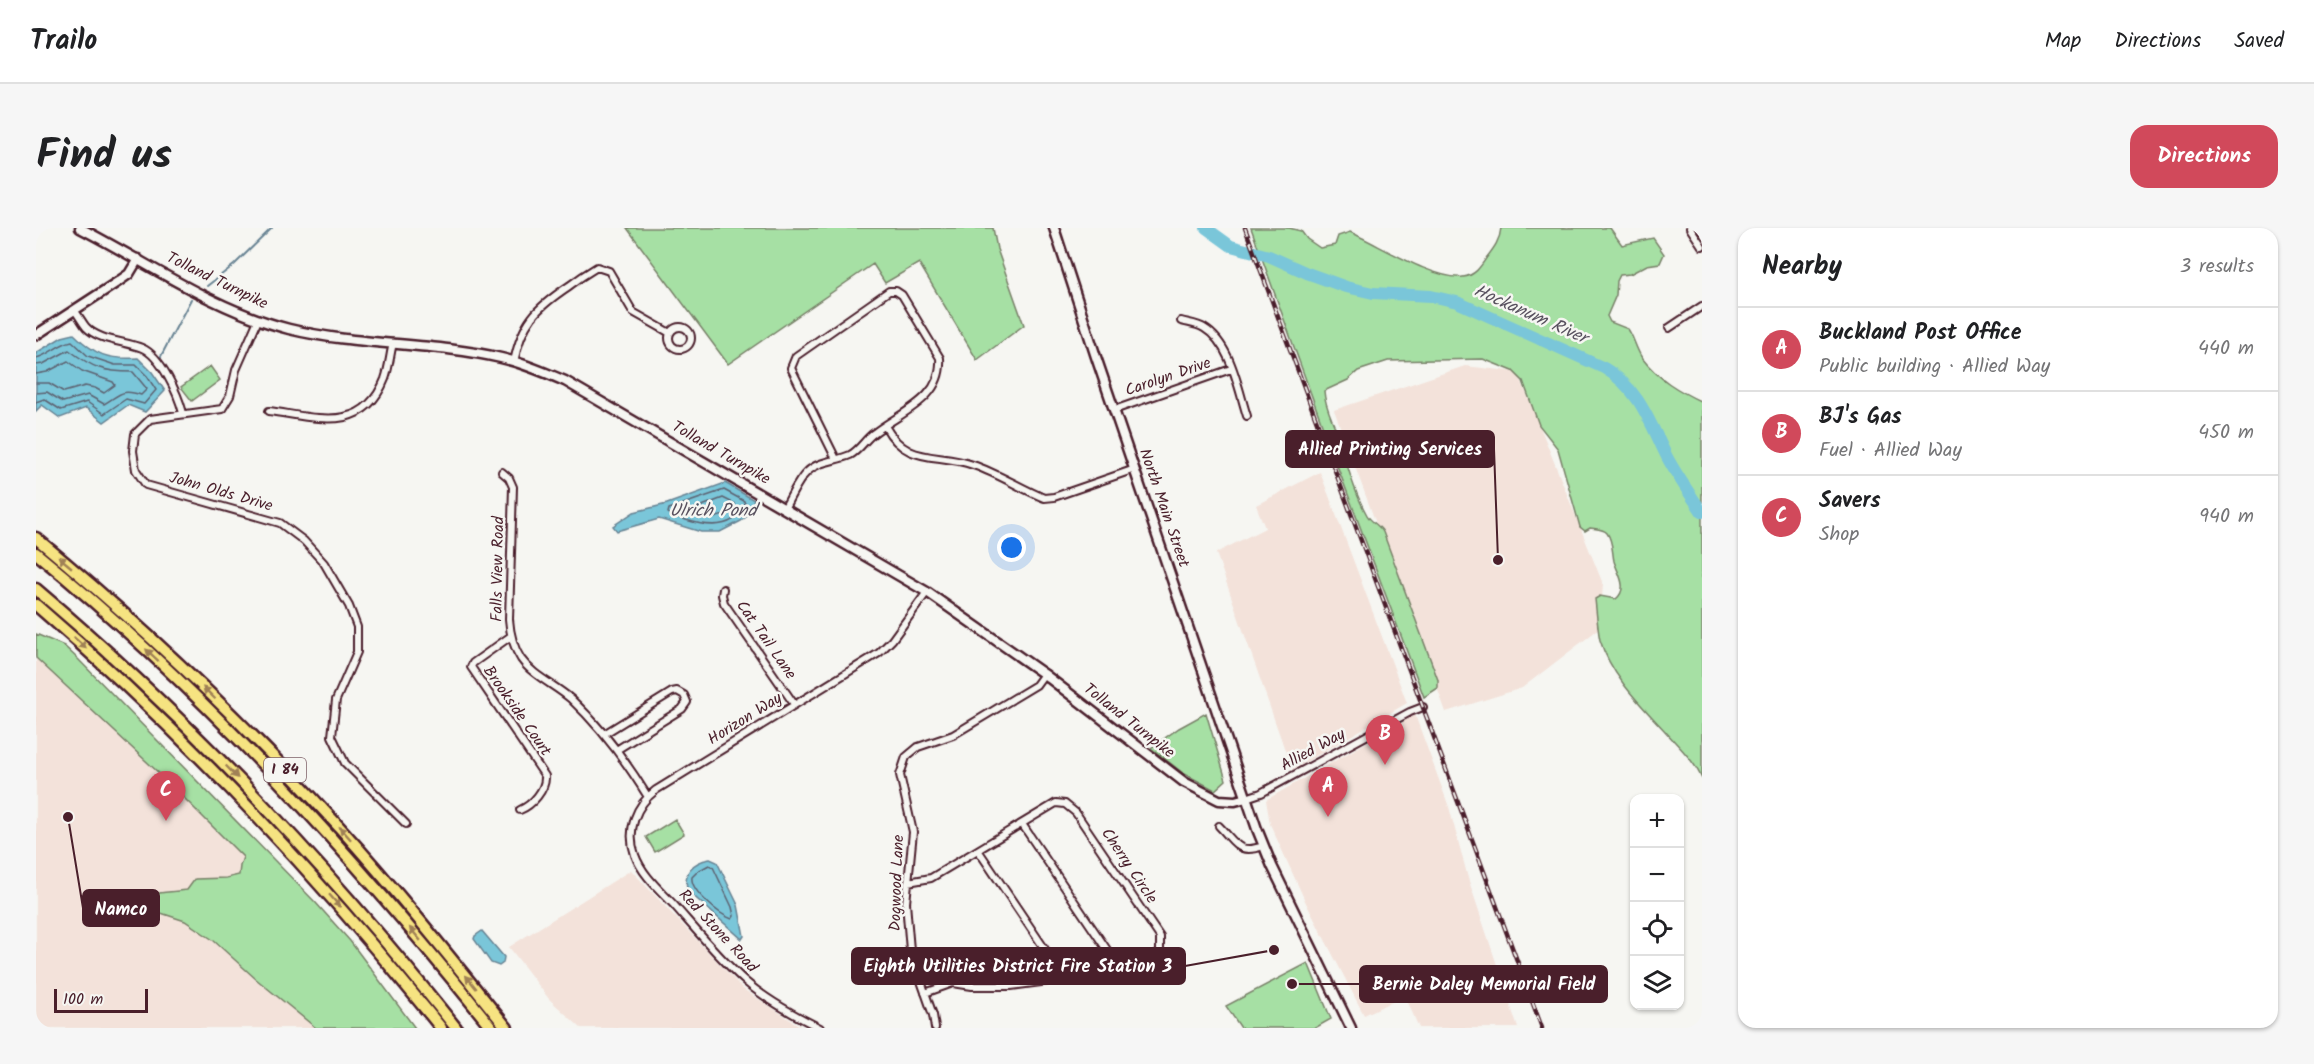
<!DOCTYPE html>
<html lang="en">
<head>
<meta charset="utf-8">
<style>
	:root { --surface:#fff; --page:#f6f6f6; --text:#202124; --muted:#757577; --line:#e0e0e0; --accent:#d1495b }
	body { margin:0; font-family:Kalam,sans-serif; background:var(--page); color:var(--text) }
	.controls { position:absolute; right:18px; bottom:18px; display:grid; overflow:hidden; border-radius:12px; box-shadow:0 2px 4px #0004 }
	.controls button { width:54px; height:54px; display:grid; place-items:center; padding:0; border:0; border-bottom:2px solid var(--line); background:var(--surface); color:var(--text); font:30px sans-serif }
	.scale { position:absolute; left:18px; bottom:15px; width:94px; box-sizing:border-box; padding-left:6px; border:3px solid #4a1f2b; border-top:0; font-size:16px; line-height:21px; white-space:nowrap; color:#4a1f2b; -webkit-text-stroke:4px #f6f6f2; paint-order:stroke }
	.you { position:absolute; left:976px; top:320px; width:21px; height:21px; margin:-15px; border:4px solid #fff; border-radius:50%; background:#1a73e8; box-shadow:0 0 0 9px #1a73e833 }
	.badge { display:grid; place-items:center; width:39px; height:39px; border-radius:50%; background:var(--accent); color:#fff; font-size:20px; font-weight:700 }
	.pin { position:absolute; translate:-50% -50px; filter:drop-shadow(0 2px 3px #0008) }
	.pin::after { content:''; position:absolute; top:32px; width:21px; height:18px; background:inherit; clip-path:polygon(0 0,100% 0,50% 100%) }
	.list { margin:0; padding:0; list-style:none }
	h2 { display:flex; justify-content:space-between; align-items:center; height:78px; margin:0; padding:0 24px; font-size:26px }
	h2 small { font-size:20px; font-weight:400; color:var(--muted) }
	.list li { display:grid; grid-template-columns:39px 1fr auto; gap:18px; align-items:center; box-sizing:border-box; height:84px; padding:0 24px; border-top:2px solid var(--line) }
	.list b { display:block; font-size:22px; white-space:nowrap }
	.list p { margin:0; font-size:20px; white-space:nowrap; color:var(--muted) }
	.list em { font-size:20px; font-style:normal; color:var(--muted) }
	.icon { flex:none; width:33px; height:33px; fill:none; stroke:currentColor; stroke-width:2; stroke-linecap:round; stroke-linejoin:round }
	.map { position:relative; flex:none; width:1666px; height:800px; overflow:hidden; border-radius:18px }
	header { display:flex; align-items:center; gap:36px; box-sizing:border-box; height:84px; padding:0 30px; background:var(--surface); border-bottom:2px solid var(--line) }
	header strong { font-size:28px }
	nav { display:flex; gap:33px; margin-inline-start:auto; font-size:21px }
	.intro { display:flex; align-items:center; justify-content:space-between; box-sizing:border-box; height:144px; padding:0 36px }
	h1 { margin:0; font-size:42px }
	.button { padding:15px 27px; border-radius:18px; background:var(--accent); color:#fff; font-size:21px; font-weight:700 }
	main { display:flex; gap:36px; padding:0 36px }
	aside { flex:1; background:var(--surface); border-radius:18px; box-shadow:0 2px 4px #0004 }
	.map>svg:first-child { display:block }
</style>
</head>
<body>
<header>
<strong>Trailo</strong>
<nav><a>Map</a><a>Directions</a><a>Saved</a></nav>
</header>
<div class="intro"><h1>Find us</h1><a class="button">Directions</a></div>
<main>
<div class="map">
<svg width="1666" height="800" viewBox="0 0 1666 800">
	<rect width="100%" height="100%" fill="#f6f6f2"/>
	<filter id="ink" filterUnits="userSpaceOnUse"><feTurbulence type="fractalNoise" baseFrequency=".0167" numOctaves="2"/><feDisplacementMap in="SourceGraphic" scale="12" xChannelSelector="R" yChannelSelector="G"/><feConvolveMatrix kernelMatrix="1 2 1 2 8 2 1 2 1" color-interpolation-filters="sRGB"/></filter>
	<g filter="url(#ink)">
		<path fill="#f3e2da" d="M1429,138L1482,144L1567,356L1564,400L1486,460L1410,484L1298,182Z
			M1284,244L1371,475L1256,542L1180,325L1229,300L1220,277Z
			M0,417L222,628L280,800H0Z
			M1379,487L1413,579L1432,650L1482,800H1383L1369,768L1328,787L1271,677L1234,596L1230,572Z
			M595,642L707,761L767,800H545L513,771L473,719Z"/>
		<path fill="#a6e0a4" stroke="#788068" stroke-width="1.5" d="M591,0H957L961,21L988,97L941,132L883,35L849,55L837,36L692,136Z
			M1215,0H1253L1265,3L1271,11L1284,20L1299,17L1302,8L1314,4C1342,16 1397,52 1427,49C1439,48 1445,38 1451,29C1458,20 1464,12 1465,0H1574L1586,17L1617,10L1628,26L1624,35L1611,37L1594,46L1584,47L1581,53L1580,67L1571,88L1574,94L1592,101C1598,110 1600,121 1606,130C1622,151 1643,163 1666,174V551C1658,532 1643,519 1629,503C1605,477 1575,448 1564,412C1562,404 1560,380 1559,371L1564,368L1580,371C1593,360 1582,346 1578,333C1576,324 1577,313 1571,305C1568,301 1560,301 1554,300L1549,303L1544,299L1522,221L1503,197L1487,153L1477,143L1447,131L1352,133L1322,143L1312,152L1288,163C1289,180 1297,192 1302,208C1311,235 1317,262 1331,287C1335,294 1343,297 1347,304L1402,452V460L1388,469L1296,224Z
			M174,138L184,152L156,173L145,159Z
			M0,406L28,418L42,431L280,675L314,713L379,800H280L220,751L177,712L149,693L125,685L91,686C91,682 90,675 94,672C105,665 137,664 151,662L159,651L190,650L203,647L204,638L207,629L125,547L0,430Z
			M1170,485L1190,552L1179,562L1147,545L1115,520L1143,500Z
			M639,591L648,606L619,624L610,609Z
			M1272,735L1295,791L1279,800H1205L1190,778Z"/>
		<path fill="#7ac6d9" stroke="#678393" stroke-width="1.5" d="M38,106C59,127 72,132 102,130L116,144L129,163L109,184L92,177L68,194L50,180L24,190L6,177L0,183V125L26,109Z
			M689,255L718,272L711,288L705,293L684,304H665L623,291L581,303L577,298L598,284L631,276Z
			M674,631L681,634L702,677L708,708L706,711L652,663C646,645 656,634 674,631Z
			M446,703L468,729L467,735L463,738L455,735L438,711L439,708Z"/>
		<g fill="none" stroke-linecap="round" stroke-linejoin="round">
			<path stroke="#5d6271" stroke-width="1.5" d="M0,130C13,127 22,116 36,113L52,128L79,137H100L111,148L120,162L108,176L90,171L68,186L51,174L25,182L8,171L0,174
				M0,137L7,136L33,122C57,140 67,144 97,144L111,161L105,167C85,160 84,167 68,176L52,167L27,174L11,164L0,165
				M0,146L11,144L32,133L46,143L77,154L79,157L68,165L59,160L49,158L28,164L13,155H0
				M688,262L708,273L709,276C699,302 672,299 650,292C644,290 638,289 632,285L633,281Z
				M687,270L699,276V280C686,290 671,294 656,285L658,281Z
				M673,637L677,639L696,679L698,688L696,691C684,687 654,663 656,649L662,643Z"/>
			<path stroke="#678393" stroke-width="2" d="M171,58L198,37L236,0
				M124,130L155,71"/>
			<path stroke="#7ac6d9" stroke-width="12" d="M1170,0L1195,18L1233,28L1271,45L1310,59L1337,65L1395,68L1421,74L1568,140C1603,160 1614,195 1631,229C1641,248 1654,266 1666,284"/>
			<g stroke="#4a1f2b" stroke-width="10">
				<path id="street" d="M1654,0L1666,18
					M39,83C43,88 46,94 50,99C63,113 89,113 106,120C125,128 142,166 147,185
					M222,92L200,142L194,168L186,181L114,191L99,206L97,223L100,242L110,257L244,295L268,313L288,335L313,378L321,399V424L300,472L296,508L309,535L370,596
					M1145,93C1152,95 1162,96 1168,100C1195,116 1202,160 1211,188
					M633 110a11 11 0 1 1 22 0a11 11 0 1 1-22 0Z
					M1633,100L1666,78
					M478,134C486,94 500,80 533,58C542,51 551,45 561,39L573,43L597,84L634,105
					M1078,182L1195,141
					M233,183C279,189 327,207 349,151C353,140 354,127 357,115
					M849,198C871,238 901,224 937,237C961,245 984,260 1008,270L1018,269L1099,241
					M466,244L473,250L477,259L473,391C474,405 477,419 485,431C497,448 519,457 535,471C566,500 590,533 612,569
					M749,279C755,269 762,252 771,244C782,233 800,233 814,227C824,222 829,211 838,205C865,184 907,171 904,130L866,67L860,63H853L760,128L755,140L800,231
					M687,361L686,367L688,375L758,476
					M475,408L437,435L435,439L509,548C510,562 496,577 484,582
					M568,506L636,464L641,463L648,467L651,474L646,481L582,521
					M1210,570L1225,565L1374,484L1387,479
					M986,596L1084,741
					M1183,598C1200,615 1202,627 1227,618
					M942,622L1029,751
					M872,654L895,650L1020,575L1029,576L1040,585L1124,709V723L1116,734L1035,750L975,758H936L917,755L889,765
					M784,800C758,787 732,773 710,754C684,731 661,703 638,677C624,662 606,647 599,627C590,602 600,577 620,562L843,425L856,412L891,364
					M899,800L897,787L874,722L870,675L877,604L864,547L870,529L882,519L917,507L1000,457L1008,446"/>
			</g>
			<g stroke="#4a1f2b" stroke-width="13">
				<path id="secondary" d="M44,0C112,35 178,82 253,101C322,118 396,114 465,130C487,135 508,144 529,153L891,364L1008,446L1148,554L1183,572L1199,573L1210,570
					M1018,0L1060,129L1221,601L1236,638L1315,800
					M0,107L83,53L93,46L102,31"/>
			</g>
			<g stroke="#4a1f2b" stroke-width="15">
				<path id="highway" d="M0,310C109,400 211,497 305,601C363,665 417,733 471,800
					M0,325C171,465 318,628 456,800
					M0,361C155,492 294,641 420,800
					M0,377C149,505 282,647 405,800"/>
			</g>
			<use href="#street" stroke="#f6f6f2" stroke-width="6"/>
			<use href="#secondary" stroke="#f6f6f2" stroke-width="8"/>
			<use href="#highway" stroke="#f6e381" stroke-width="10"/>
			<g stroke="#4a1f2b" stroke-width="4.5">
				<path id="rail" d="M1209,0L1506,800"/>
			</g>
			<use href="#rail" stroke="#f6f6f2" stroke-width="2" stroke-dasharray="7" stroke-linecap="butt"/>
		</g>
		<defs><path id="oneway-solid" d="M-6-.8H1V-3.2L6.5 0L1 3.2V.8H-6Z" transform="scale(1.5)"/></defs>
		<g fill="#a08156">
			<use href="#oneway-solid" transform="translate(29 334) rotate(-140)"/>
			<use href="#oneway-solid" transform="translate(44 415) rotate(42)"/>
			<use href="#oneway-solid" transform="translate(116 427) rotate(-137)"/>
			<use href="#oneway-solid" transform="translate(173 465) rotate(-136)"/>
			<use href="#oneway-solid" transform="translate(196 544) rotate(46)"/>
			<use href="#oneway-solid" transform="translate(309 605) rotate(-132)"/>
			<use href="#oneway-solid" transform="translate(299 673) rotate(49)"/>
			<use href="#oneway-solid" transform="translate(379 706) rotate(-130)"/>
			<use href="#oneway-solid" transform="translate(435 754) rotate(-129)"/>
		</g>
	</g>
	<g text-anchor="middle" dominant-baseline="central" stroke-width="5" stroke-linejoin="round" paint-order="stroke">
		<rect fill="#f6f6f2" stroke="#7e6067" stroke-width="1.5" x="228" y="530" width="42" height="24" rx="4.5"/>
		<g font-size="15" font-weight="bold" fill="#4a1f2b">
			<text x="249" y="542">I 84</text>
		</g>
		<g font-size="16" fill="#4a1f2b" stroke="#f6f6f2">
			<text transform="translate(181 53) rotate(26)">Tolland Turnpike</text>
			<text transform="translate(1132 149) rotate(-19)">Carolyn Drive</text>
			<text transform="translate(685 225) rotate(30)">Tolland Turnpike</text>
			<text transform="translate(185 264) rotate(16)">John Olds Drive</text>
			<text transform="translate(1128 280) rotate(71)">North Main Street</text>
			<text transform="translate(462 341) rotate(-89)">Falls View Road</text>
			<text transform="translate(730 412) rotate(55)">Cat Tail Lane</text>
			<text transform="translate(481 483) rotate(55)">Brookside Court</text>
			<text transform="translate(709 491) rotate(-32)">Horizon Way</text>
			<text transform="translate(1093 493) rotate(38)">Tolland Turnpike</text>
			<text transform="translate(1277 522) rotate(-29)">Allied Way</text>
			<text transform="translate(1093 638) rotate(56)">Cherry Circle</text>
			<text transform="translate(861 655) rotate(-88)">Dogwood Lane</text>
			<text transform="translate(682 703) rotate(47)">Red Stone Road</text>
		</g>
		<g font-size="18" font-style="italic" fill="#58515f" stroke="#f6f6f2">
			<text transform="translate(1494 87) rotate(24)">Hockanum River</text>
			<text x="677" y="283">Ulrich Pond</text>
		</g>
	</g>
	<path fill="none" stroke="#4a1f2b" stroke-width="2" d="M1462 332L1458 221M32 589L47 680M1238 722L1149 738M1256 756L1324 756"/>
	<g fill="#4a1f2b" stroke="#f6f6f2" stroke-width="2">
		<circle cx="1462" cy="332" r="6"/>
		<circle cx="32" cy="589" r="6"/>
		<circle cx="1238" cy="722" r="6"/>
		<circle cx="1256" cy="756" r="6"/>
	</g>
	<g fill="#4a1f2b" stroke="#4a1f2b" stroke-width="2">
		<rect x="1250" y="203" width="208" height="36" rx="6"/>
		<rect x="47" y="662" width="76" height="36" rx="6"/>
		<rect x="816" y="720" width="333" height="36" rx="6"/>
		<rect x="1324" y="738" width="247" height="36" rx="6"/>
	</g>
	<g font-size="18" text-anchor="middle" font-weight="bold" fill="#fff">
		<text x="1354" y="227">Allied Printing Services</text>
		<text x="85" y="687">Namco</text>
		<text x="982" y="744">Eighth Utilities District Fire Station 3</text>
		<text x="1448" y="762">Bernie Daley Memorial Field</text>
	</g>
</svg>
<div class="controls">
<button>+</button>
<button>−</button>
<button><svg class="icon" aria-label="locate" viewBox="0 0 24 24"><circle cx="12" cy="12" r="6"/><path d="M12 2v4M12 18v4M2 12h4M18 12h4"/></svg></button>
<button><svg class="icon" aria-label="layers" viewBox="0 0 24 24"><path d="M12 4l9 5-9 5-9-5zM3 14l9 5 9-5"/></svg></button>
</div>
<div class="scale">100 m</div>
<div class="you"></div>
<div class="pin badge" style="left:1292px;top:589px">A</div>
<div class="pin badge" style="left:1349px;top:537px">B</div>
<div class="pin badge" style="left:130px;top:593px">C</div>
</div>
<aside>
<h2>Nearby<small>3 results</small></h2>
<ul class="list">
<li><span class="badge">A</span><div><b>Buckland Post Office</b><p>Public building · Allied Way</p></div><em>440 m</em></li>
<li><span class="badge">B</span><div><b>BJ's Gas</b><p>Fuel · Allied Way</p></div><em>450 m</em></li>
<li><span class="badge">C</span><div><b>Savers</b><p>Shop</p></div><em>940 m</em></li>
</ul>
</aside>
</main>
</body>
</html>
